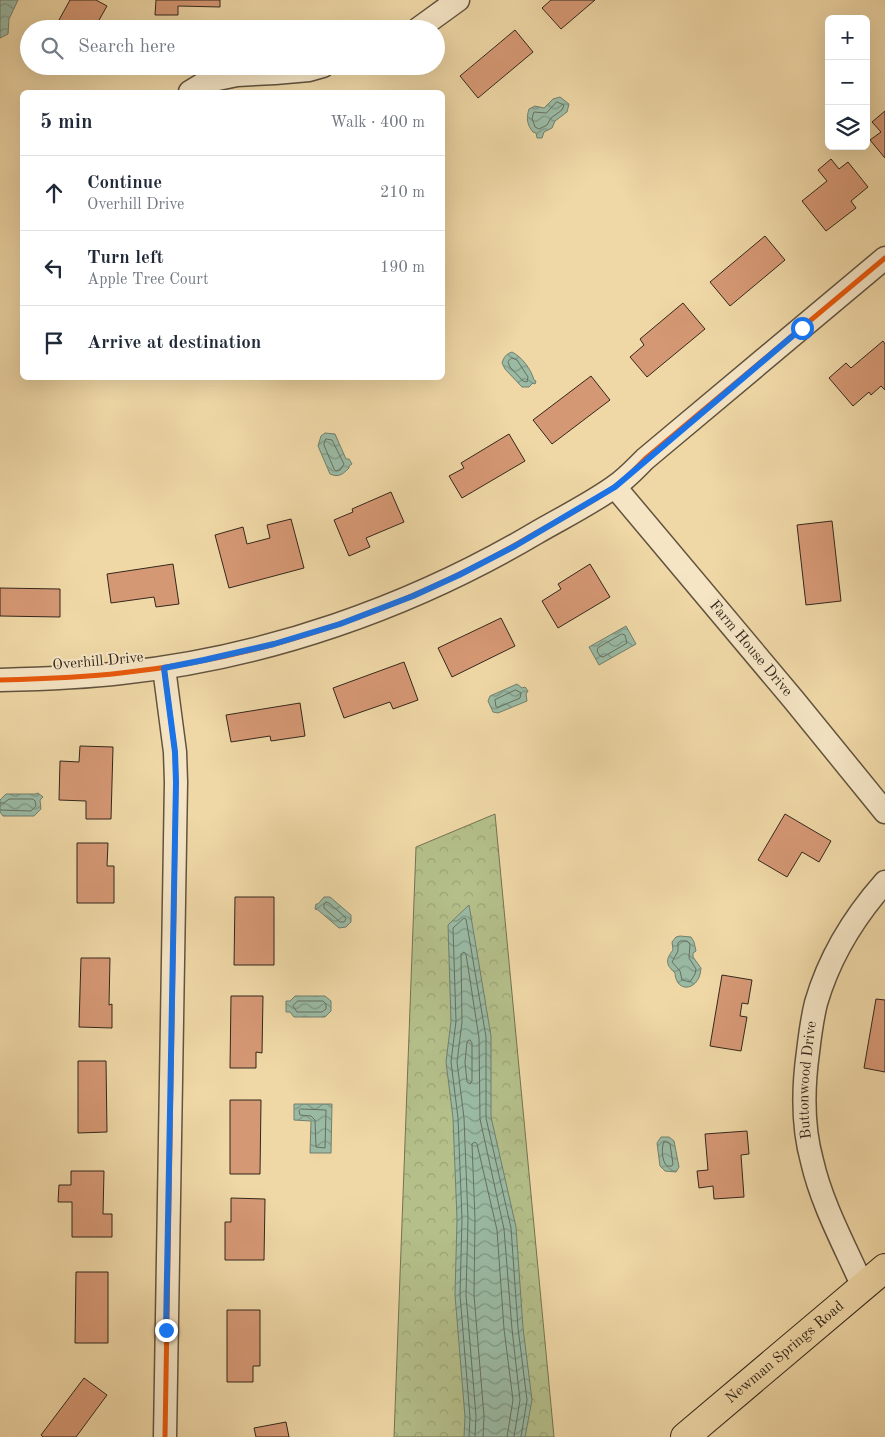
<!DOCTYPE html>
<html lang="en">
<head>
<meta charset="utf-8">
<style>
	:root { --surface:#fff; --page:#f2f2f3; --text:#1f2937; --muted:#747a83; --line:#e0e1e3 }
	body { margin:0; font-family:"Old Standard TT",serif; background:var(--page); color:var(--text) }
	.controls { position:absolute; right:15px; top:15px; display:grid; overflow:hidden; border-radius:8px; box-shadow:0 5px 20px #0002 }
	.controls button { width:45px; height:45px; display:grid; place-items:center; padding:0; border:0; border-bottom:1px solid var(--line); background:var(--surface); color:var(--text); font:25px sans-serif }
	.stop { position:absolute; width:15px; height:15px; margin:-11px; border:4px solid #1a73e8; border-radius:50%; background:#fff }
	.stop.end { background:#1a73e8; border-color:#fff; box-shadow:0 1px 5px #0008 }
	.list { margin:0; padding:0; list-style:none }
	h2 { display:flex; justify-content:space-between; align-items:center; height:65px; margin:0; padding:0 20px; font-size:21px }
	h2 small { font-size:16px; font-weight:400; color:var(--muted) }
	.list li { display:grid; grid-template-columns:32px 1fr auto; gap:15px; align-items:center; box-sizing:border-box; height:75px; padding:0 20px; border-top:1px solid var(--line) }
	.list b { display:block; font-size:19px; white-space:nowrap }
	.list p { margin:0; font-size:16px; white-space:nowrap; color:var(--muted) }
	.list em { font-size:16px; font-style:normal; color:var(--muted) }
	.icon { flex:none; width:28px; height:28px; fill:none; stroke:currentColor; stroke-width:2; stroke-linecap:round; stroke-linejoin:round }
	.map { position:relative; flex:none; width:885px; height:1437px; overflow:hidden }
	.search { position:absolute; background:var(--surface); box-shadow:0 5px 20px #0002; left:20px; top:20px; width:425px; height:55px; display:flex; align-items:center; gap:12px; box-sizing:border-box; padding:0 18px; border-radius:28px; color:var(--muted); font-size:19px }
	.panel { position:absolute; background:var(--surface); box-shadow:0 5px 20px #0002; left:20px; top:90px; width:425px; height:290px; border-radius:8px }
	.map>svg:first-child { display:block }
</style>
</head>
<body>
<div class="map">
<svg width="885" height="1437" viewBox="0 0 885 1437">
	<defs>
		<pattern id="forest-crowns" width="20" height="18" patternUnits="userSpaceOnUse" patternTransform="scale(1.25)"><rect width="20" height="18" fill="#b4bf8a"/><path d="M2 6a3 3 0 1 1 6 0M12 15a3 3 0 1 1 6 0" fill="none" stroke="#9ba476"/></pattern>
		<pattern id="water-waves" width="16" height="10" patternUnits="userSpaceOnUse" patternTransform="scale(1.25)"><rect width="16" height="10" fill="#9abaa4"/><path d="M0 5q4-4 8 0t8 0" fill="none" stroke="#7e9785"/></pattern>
	</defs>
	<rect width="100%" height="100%" fill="#efd7a6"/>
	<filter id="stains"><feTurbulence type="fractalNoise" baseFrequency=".004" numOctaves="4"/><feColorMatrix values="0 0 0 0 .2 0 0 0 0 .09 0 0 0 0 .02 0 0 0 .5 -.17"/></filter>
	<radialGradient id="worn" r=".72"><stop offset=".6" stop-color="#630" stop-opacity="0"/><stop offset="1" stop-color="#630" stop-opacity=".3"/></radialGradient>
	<path fill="url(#forest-crowns)" stroke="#747353" d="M495,814L554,1437H394L416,847Z"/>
	<path fill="url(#water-waves)" stroke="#717f6e" d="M0,0H18L9,19L8,34L0,38Z
		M560,97L569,104L567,112L555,121L552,128L544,132L542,138H537L536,133L533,132C527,125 526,118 529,109L535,106L544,108L553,99Z
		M512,352C522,357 531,369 534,380L536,381L535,384L533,383L529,387H522L505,369L502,363C504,357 506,354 512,352Z
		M325,433L335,434L346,459H349L352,464L349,466V468C343,474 339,478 330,474L318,446L321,436Z
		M626,626L636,644L599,665L589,647Z
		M517,684L522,688L525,687L528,691L526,694L527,701L498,713L493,712L488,701L490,696Z
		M38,793L43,797L40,800L41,809L34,816H3L0,812V800L6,794H35Z
		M324,897H330L351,915V922L346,927L339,928L318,910L315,909L316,904H318Z
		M469,905L491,1036V1117L516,1227L523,1328L532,1400L525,1437H464L465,1417L455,1295L457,1219L453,1118L446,1062L451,1021L448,925Z
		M680,936L691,937L694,942L696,951L693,953V957L701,968C700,991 676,994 675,973C666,965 665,960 673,950L672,942L676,937Z
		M295,996H325L331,1001V1011L325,1017H294L290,1012H286V1001H290Z
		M294,1104H332L331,1153H310L311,1121L294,1120Z
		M661,1137H669L674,1141L679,1167L676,1172L665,1171L660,1166L657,1143Z"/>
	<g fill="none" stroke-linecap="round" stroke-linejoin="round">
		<path stroke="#667060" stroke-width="1" d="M557,102L564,105L562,110L551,118L547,125L539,129L535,127L532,118L534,112L546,113Z
			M512,358L517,360L528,377L527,382L523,381L510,367L508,362Z
			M326,439L332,440L344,464L340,470L336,471L334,469L324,445Z
			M622,634L625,635L627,643L603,657L600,656L597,651L598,648Z
			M516,690L521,693L520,698L499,707H496L495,700Z
			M0,803H4L9,799H33L35,801L36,806L31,811L0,810
			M326,902L329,903L345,917L346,919L344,922H340L324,908V905Z
			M681,941H687L690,944L689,958L696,969L695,974L690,982L682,980L680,971L672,962L678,951V943Z
			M298,1001H323L326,1004V1009L322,1012H297L293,1006Z
			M470,1040L472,1043V1081L470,1084L467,1082L465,1062L467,1042Z
			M301,1109L326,1110L325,1148L316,1147L315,1120L311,1116L300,1115L299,1111Z
			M664,1142H667L670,1144L673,1164L672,1166H667C662,1162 661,1147 664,1142Z
			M469,1437L470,1417L460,1295L462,1219L458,1118L451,1062L456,1021L453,928L464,918L466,919L486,1037V1118L511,1228L518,1328L527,1400L521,1437
			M475,1437L476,1416L466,1295L468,1219L464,1118L457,1062L462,1022L461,954L464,952L466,954L479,1038L480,1119L504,1229L512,1329L520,1400L514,1437
			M483,1437L484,1416L474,1295L475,1219L472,1144L475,1142L477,1144L497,1230L504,1329L513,1400L507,1437"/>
	</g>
	<path fill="#d59874" stroke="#33271c" d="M70,0H96L107,6L94,29H54Z
		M156,0H220V7L178,6V15H155Z
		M551,0H595L561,29L542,8Z
		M515,30L533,52L478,98L460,76Z
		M885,111V158L870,140L881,132L872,122Z
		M831,159L839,169L848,162L868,187L851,201L856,208L826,231L802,201L827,181L818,170Z
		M765,236L785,260L730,306L710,282Z
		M683,303L705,329L647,377L630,357L644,345L640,339Z
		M883,341L885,344V390L881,386L871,395L869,392L853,406L829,378L846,363L851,368Z
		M591,376L610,400L552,444L533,420Z
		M509,434L525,461L462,498L449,476L464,468L461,463Z
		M391,492L404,522L366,538L370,547L349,556L334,520L353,512L352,509Z
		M291,519L304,568L229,588L215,535L243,527L247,544L270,538L267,525Z
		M832,521L841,601L806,605L797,525Z
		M173,564L179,604L156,607L154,597L111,603L107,574Z
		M590,564L610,597L558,628L542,601L561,589L558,584Z
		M0,588L60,589V617L0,616Z
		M501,618L515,646L452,677L438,648Z
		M404,662L418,700L393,709L390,702L344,718L333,688Z
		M300,703L305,736L271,741L270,736L231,742L226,715Z
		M80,746L113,747L111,819H86V801L59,800L60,761L79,762Z
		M785,814L831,841L819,862L802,852L787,877L758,860Z
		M77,843H108L107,866H114V903H77Z
		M235,897H274V965H234Z
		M81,958H110L109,1005L112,1004V1028L79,1027Z
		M722,975L752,980L748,1004L742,1003L740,1016L747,1017L741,1051L710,1046Z
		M231,996H263L262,1053L256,1052V1068H230Z
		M876,999L885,1000V1072L864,1068Z
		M78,1061H106L107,1132L78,1133Z
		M230,1100H261L260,1174H230Z
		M747,1131L749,1154L741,1155L744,1197L714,1199L713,1186L699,1188L697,1171L708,1170L705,1134Z
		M71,1171H104L103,1214H112V1237H72V1202H58L59,1185H71Z
		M231,1198L265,1199L264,1260H225V1222H231Z
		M76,1272H108V1343H75Z
		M227,1310H260V1366H253V1382H227Z
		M84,1378L107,1395L76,1437H43L41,1435Z
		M286,1422L289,1437H256L254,1428Z"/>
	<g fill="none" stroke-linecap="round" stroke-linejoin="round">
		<g stroke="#62533e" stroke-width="25">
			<g id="street">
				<path d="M418,29L458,0"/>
				<path d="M190,92L208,81L237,75L275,73L309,70L323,66"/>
				<path id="s1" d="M615,487L793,699L885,812"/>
				<path d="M164,668L175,752L176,782L165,1437"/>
				<path d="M0,680C40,679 80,678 121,673C266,658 411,607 536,533C562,518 590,504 614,487C626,479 635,469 645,459L885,258"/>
				<path id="s2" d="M863,1287C845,1246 822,1205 812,1161C802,1125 803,1088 808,1052C810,1035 812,1019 816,1003C829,958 854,917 885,882"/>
			</g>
		</g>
		<g stroke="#33271c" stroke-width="30">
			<g id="primary">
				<path id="s3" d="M685,1437L885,1268"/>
			</g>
		</g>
		<use href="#street" stroke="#f5e5c5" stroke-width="22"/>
		<use href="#primary" stroke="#efd7a6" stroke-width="28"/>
		<g stroke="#f5e5c5" stroke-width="8">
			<path id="cycleway" d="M164,668L175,752L176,782L165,1437
				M0,680C40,679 80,678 121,673C266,658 411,607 536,533C562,518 590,504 614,487C626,479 635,469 645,459L885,258"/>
		</g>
		<use href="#cycleway" stroke="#e8590c" stroke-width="5"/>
	</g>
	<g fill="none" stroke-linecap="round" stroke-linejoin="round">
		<path stroke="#1a73e8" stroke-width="6" d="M166,1330L176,782L175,752L164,668L204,660L274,644L340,624L413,596L459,575L515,546L615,487L802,328"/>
	</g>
	<g text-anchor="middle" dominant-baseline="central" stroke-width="4" stroke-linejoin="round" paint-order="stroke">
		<g font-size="15" fill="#33271c" stroke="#f5e5c5">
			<text stroke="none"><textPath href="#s1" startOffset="211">Farm House Drive</textPath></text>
			<text transform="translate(98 662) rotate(-5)">Overhill Drive</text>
			<text stroke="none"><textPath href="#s2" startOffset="218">Buttonwood Drive</textPath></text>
			<text stroke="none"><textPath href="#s3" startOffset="131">Newman Springs Road</textPath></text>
		</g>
	</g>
	<rect width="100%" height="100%" filter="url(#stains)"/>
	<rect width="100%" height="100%" fill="url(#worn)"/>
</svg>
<div class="controls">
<button>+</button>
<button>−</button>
<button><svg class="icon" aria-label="layers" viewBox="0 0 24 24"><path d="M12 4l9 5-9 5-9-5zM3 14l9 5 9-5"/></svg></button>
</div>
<div class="stop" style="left:802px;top:328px"></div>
<div class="stop end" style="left:166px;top:1330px"></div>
<div class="search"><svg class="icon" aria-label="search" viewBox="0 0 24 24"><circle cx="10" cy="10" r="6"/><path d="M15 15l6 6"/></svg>Search here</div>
<section class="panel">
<h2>5 min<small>Walk · 400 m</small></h2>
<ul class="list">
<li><svg class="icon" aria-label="ahead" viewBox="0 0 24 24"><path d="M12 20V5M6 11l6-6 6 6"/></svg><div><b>Continue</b><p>Overhill Drive</p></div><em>210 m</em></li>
<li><svg class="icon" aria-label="left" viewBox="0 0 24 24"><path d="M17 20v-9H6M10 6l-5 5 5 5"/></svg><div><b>Turn left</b><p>Apple Tree Court</p></div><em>190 m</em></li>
<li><svg class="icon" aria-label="arrive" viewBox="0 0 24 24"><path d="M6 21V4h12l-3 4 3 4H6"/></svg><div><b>Arrive at destination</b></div></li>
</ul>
</section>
</div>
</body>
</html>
